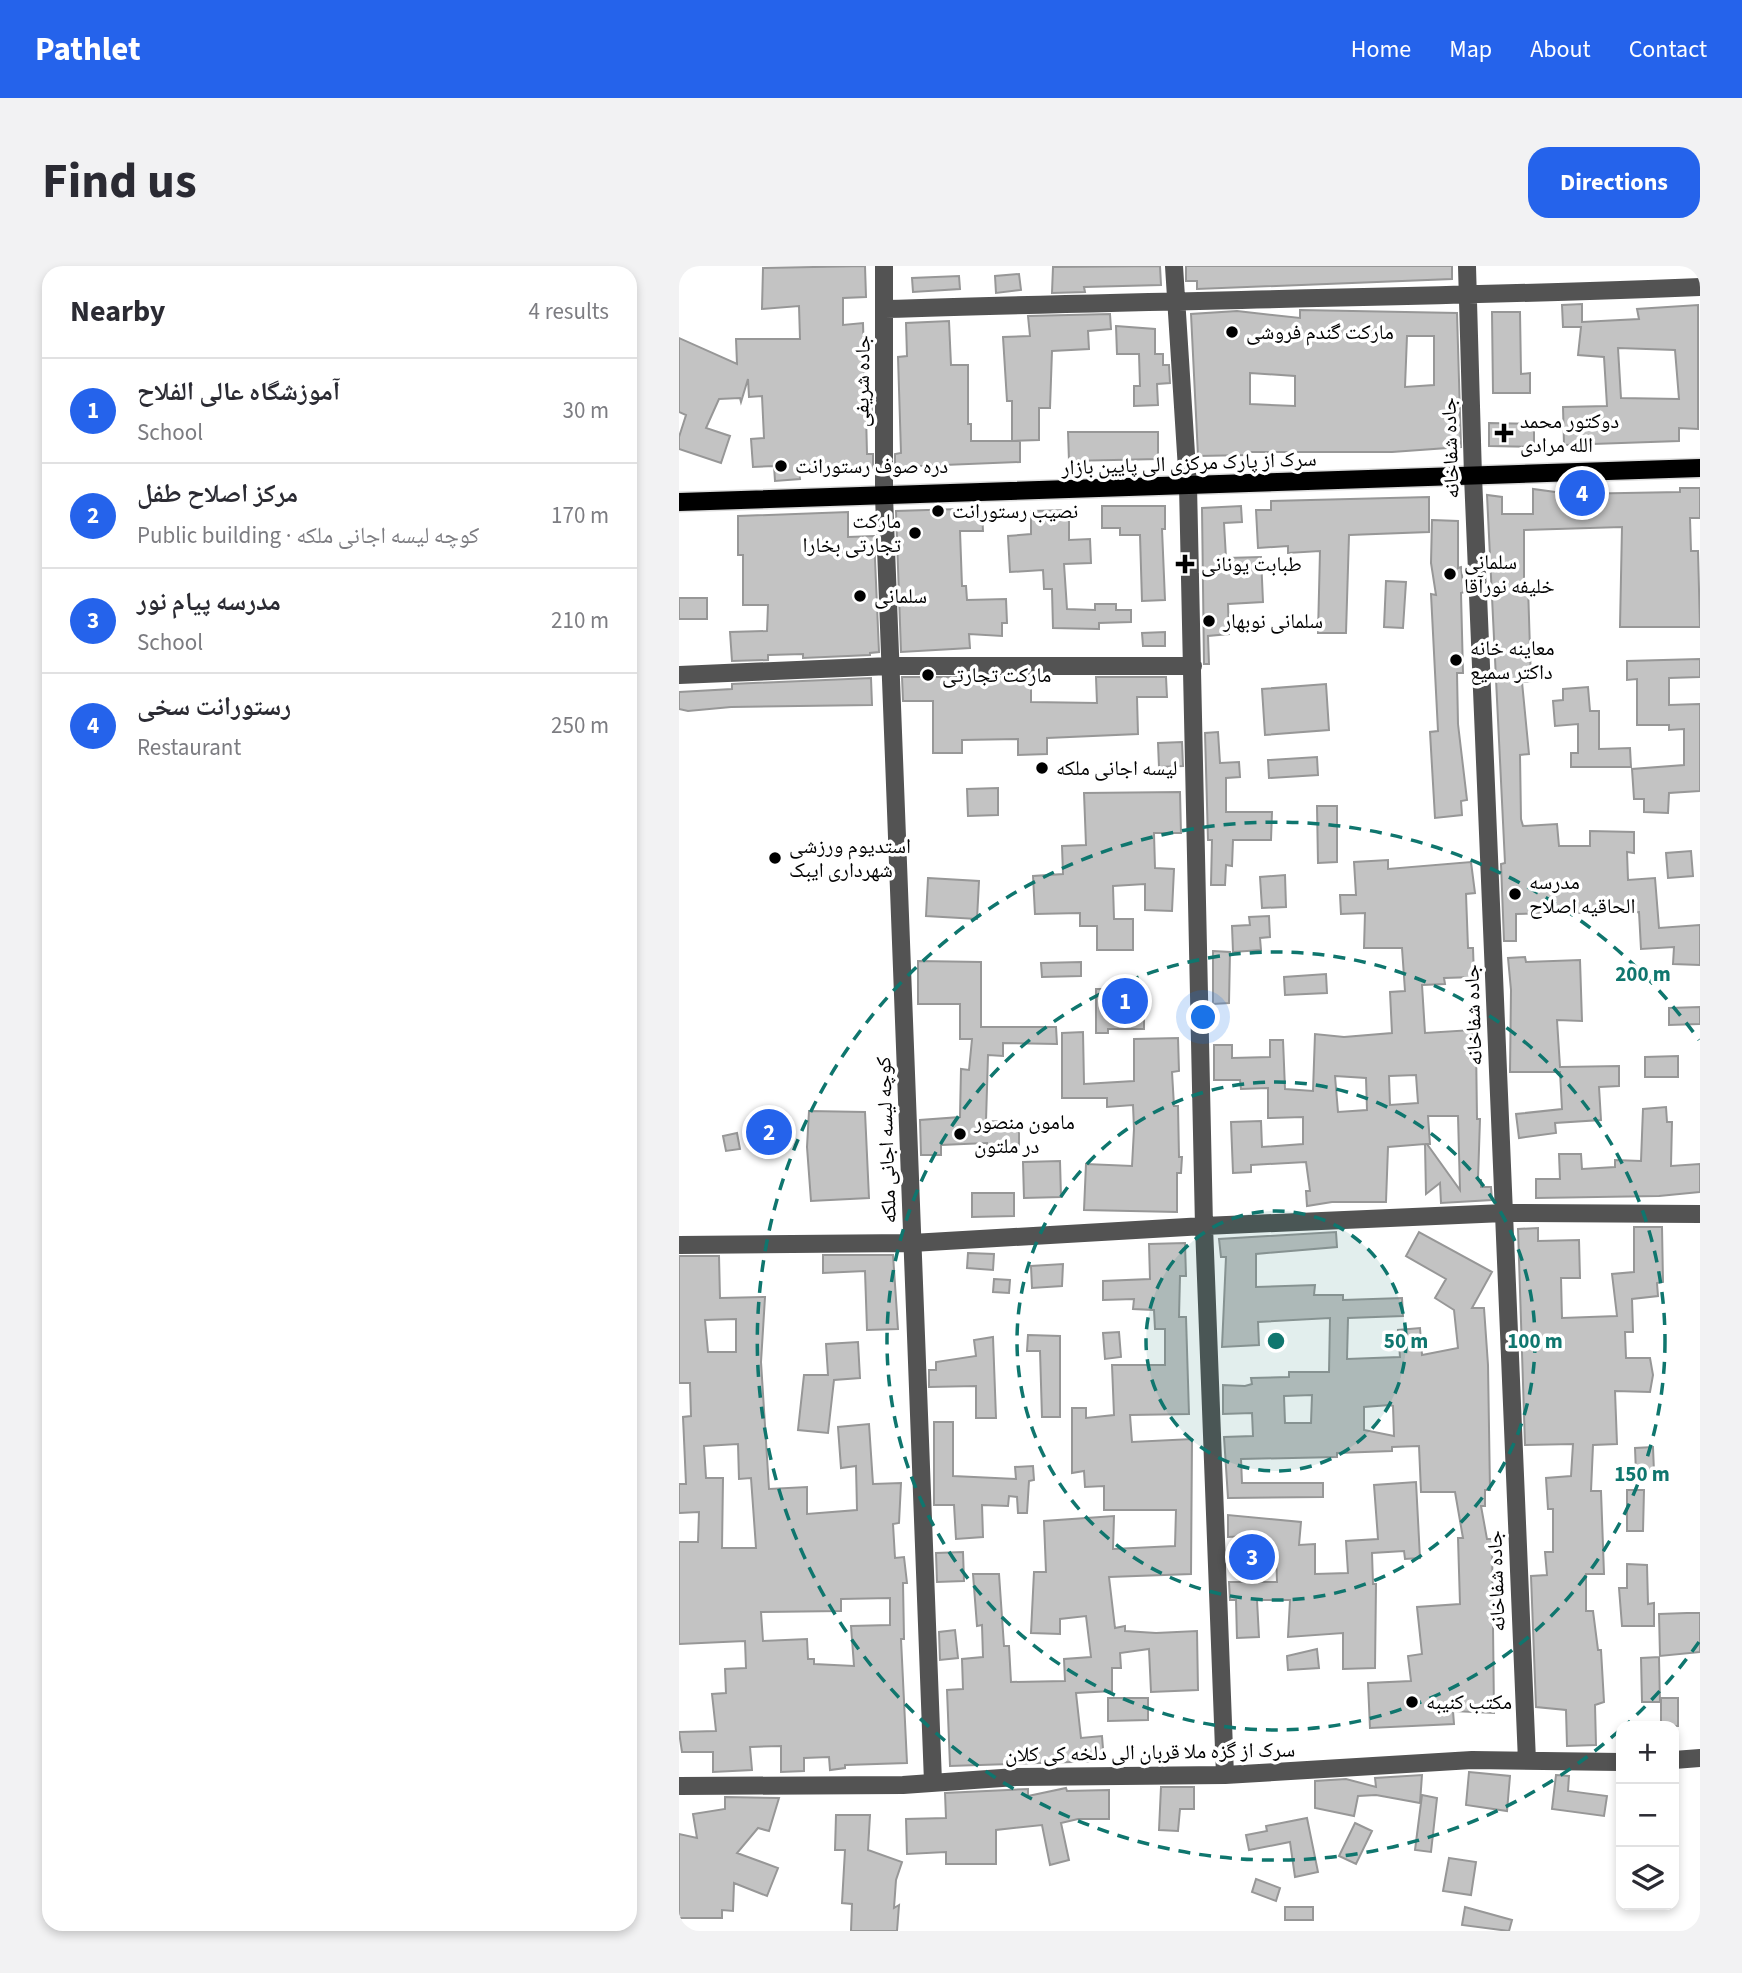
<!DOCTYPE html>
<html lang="en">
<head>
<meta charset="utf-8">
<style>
	:root { --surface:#fff; --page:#f2f2f3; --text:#2b2b33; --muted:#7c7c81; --line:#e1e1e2; --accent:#2563eb }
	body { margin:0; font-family:"Source Sans 3","Noto Naskh Arabic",sans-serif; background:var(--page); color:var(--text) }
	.controls { position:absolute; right:21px; bottom:21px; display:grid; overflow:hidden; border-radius:14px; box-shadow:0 4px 10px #0003 }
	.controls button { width:63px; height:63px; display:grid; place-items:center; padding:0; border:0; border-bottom:2px solid var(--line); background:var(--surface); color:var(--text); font:35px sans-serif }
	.you { position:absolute; left:525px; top:752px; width:24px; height:24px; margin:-18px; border:5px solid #fff; border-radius:50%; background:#1a73e8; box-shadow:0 0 0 10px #1a73e833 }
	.badge { display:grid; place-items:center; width:46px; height:46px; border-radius:50%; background:var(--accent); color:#fff; font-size:23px; font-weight:700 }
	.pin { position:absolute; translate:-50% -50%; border:4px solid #fff; box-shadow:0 2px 7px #0006 }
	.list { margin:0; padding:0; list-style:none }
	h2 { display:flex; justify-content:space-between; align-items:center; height:91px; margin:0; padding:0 28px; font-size:30px }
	h2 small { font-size:23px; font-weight:400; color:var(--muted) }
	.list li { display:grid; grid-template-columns:46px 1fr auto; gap:21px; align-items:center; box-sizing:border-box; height:105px; padding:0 28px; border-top:2px solid var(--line) }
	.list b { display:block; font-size:26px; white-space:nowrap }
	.list p { margin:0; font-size:23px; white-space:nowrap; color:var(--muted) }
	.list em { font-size:23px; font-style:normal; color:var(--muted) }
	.icon { flex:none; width:38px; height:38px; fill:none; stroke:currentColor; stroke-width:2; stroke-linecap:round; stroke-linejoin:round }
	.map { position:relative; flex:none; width:1021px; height:1665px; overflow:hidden; border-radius:21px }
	header { display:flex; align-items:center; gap:42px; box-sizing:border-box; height:98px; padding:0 35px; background:var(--accent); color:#fff }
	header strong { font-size:33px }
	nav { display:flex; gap:38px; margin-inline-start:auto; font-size:24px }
	.intro { display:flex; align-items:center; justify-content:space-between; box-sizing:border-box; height:168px; padding:0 42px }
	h1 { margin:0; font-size:49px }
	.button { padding:18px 32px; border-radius:21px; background:var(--accent); color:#fff; font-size:24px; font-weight:700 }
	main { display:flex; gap:42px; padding:0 42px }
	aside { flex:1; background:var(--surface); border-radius:21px; box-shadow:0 4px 10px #0003 }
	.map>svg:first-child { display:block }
</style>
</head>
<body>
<header>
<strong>Pathlet</strong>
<nav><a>Home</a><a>Map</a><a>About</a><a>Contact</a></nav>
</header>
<div class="intro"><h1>Find us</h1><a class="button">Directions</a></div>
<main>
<aside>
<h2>Nearby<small>4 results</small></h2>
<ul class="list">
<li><span class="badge">1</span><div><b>آموزشگاه عالی الفلاح</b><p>School</p></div><em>30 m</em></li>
<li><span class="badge">2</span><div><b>مرکز اصلاح طفل</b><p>Public building · کوچه لیسه اجانی ملکه</p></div><em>170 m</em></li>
<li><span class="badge">3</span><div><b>مدرسه پیام نور</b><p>School</p></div><em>210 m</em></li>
<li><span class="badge">4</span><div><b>رستورانت سخی</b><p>Restaurant</p></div><em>250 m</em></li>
</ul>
</aside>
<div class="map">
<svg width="1021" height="1665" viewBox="0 0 1021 1665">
	<rect width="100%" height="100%" fill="#fff"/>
	<path fill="#c3c3c3" stroke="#979797" stroke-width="2" fill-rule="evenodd" d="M186,0L187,31L164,32V59L184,57L186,126L192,125L193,147H187L188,188H194V202L120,204L121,213L96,215L95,200L74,201L72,173L85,172L83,130L70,131L69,113L62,136L61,132L40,133L27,162L51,170L42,197L0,183V171L7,149L0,146V72L58,98L57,73H121L120,40L83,43L84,2Z
		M481,0L482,19L405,21L406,26L373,27L374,1Z
		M507,0H773V13L518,23V15H507Z
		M340,8L342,24L317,27L316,10Z
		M280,10L281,23L234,26L233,12Z
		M903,38V56L960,53L958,43L1019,39V163L1000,162V175L885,179L884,141L928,140L925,91L899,89L902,61H884L883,39ZM939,82L996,84L1000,133L942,132Z
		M621,44L778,47L782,181L713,186H571V189L519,190L512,48L558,45L621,52ZM728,70H755V119L726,121ZM571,107L616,110V140L571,138Z
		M813,46H841L842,108L851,107V127H814Z
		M431,48L432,63L409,65L410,83L373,85L371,142H360V174L333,175V135H328L324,71L351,70L349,50Z
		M270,55L272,99H289V158H292V175H341V196L216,201V188L222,187L219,91L228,90L227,57Z
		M437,60L476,63V88H484V99H490L491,117L478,118L479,139L455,140V120H461L460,88H438Z
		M810,157L855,158V181L810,180Z
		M389,166H479V193L390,195Z
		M1001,222H1021V252H1011L1012,285H1019L1021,361H941L943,261L845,264V321L849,320L852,415L843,416L850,488L841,489L842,553L844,560L878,558L880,580H911V565L955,566V587L948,586L949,614L976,612L980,662L1021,659V699L994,698L995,681L962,683L960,646L837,648V675H825L822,598L826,597L808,229L823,231V248H854V223L891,228L1001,226Z
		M750,231V266L670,269L667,367H639L641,285L609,287V280L579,282L577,244H592V235Z
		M423,240H486V263H483L486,334L463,335L461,269H441V262H423Z
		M562,240L563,256L545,257L547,292L582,291L584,336L549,338L550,368L529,370L530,398H525L523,242Z
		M280,243V246L303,245L304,265H281L283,320H287L288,334L327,333L328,357H323V370L290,368L291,382L222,386L217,245Z
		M390,244V274L411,273L412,297L385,298L388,343L416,344V338H437V344H452V356L420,357V363L374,362L373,323H365L364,304L331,306L329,270L352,268V245Z
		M169,246V271L195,270L200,386L191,387V389L124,392V388L89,389V394L53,395L51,366L88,365L89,339H64V289H59V250Z
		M753,254L779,255V302L782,301L785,326L782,327L784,407H778L779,458L788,534L782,535L783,549L756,552L751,466L759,465L752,328L757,329L752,297Z
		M707,315L727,316L724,362L705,361Z
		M0,332H28V353H0Z
		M486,366V380H464L463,367Z
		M1021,393V411L990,412V439L1021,438V525L990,527L989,547L965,546V533H955L953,503L1005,499V463L990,464V459H958V413L948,414V395Z
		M223,411H352V436L418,437L417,411H487L488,431H458L459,468L368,472V488L339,489V473L283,474V487H254V435H224Z
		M192,412L193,439L52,441L9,445L0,443V426L53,423V418Z
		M647,418L650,464L586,469L583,423Z
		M909,421L911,445H920V483L951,482L952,501H892V487H899V458L876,460L874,435L884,434V423Z
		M539,466L541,497L560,496L561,511L547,512V546H593L592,574H554L553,600L547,599L546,619H532L533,574H529L526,467Z
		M503,476L504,500L480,501L479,477Z
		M638,491L639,509L590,512L589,494Z
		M319,522V549L289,550L288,523Z
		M501,526L502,567H475L476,602L495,603L493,645L466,644V618L434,620L435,653H454V684H418V660H401V647L356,648L354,610L384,608L383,580L407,579L405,527Z
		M638,540H658V596L639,597Z
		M1012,585L1014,610L989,612L987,587Z
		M709,594V603L792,596L796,627L787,628L789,682H794L795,711L765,712L766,718L743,719L746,767L793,764V778L797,777L798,853H801L799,914H802V921H812L813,934L762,937L761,917L747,928L746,878L709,881L707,936H653L628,940L627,925H631L627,896L572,899V906L554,907L552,856L582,855L583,881L624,878V851L589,852V822L562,823L561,814H535V779H553V792L591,791V774H604L606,823L634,825L636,768L665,771L713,767L711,726L726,725L723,682H685L686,647L662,648L661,629H677L675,596ZM737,809L739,837L711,839L710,810ZM656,810L687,812L688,844L659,846ZM749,850H779L781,924L748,878H751Z
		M606,609L607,641L583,642L581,611Z
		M249,612L300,615L298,653L247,650Z
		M590,650L591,671L581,672L582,684L554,686L553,660L571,659L570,651Z
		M534,685L551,686L550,737L534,738Z
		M846,691L847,696L901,694L903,755L878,754L881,801L940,800V820L920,821L922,854L876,857L877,867L840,872L837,848L883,843L881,806H831L832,724L829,692Z
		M239,695L302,696V761H377L378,778L324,777V790L309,789L307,855L335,856V862H340V886H308V877L262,879V889H242L241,854L281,851L282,803L290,804L293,773H281V738H239Z
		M402,696V710L363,711L362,697Z
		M647,708L648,727L606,729L605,711Z
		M417,723H430V733H465V763H429V767H417Z
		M1021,741V758L990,759V742Z
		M404,766L405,818L455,815V773L499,772L500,805L493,806L495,840H499L500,891H503L502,907H498V946L405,944L407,898L453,900L455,863L454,839L428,841V832H383V767Z
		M999,790V811H966V791Z
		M987,841L988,856H993L992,900L1021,898V926L980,930L857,932V913H881L880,888H902L903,903L936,901V894L962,895L964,843Z
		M130,845L186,846L190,932L132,935L128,881Z
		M58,867L61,883L47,885L44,870Z
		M381,895L382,931L345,932L344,896Z
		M293,927H335V950L293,951Z
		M955,961H983L984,1016L978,1017L979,1030L953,1033L954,1066H946L947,1092H971L974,1109L971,1126L936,1125L938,1178L914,1179L912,1225H922L925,1308H907V1345H914L919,1384H922L925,1436L916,1439L917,1479L888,1480L887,1444L857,1441L852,1310L868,1309L866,1286H874V1243H869L867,1212L892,1210L894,1178L846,1179L839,963L859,962V975L900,974L901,1012H882L883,1052L938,1050L933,1008L955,1006Z
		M657,966L658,981L577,988V1021L636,1019L635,1029H664V1034L723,1032L724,1050L669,1052L668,1093L721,1091L719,1064L741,1062L743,1089L779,1082L775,1044L756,1032L767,1013L727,990L740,966L813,1006L793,1042H805L809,1099L811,1224H806V1240H802L808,1273H813L815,1447L774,1445L775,1458L691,1462L689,1417L732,1415L729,1390L743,1388L738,1341L781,1338L779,1272H784L776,1226H742L740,1180L713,1181V1185L658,1187V1191L562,1193L563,1217H644V1231L549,1232L545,1171L574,1170L573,1147L544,1148V1119L566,1120L573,1118L572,1112L610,1111V1106H650L651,1052L579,1056L580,1079L543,1081L547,991H542L540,973ZM633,1129L632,1157H606L605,1130ZM711,1139L714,1140L715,1170L685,1164V1141Z
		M506,977L507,1010H501L500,1051H507L510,1148L451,1149L453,1176L513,1173L512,1308L430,1311L436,1362L446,1360V1365L477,1367L518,1365L519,1424L472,1426L470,1383L441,1387L442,1402H433V1425L397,1427L402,1472L423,1470L425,1495L271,1500L268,1424L284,1423L283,1393L304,1391L303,1359L298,1360L294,1308H320L325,1380H330L332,1416L386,1415L385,1393L412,1391L407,1350L381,1353V1368L352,1367L355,1306H367L365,1255L435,1250L434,1283L496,1280L497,1244H425V1220L406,1221L405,1205L393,1207V1142H407V1152L435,1149L433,1099H486V1063H476L475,1044L454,1043L455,1033L424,1034V1015L471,1013L470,978Z
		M289,987L315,988L314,1004L288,1002Z
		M144,989H214L219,1063L188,1064L186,1005L144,1007Z
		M0,990H40L41,1032L86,1031L82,1096L90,1223L128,1221V1248L178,1244L177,1200L162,1202L159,1161L190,1158L194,1218L222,1217L220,1257L214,1258L216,1292L225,1291L228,1317H224L225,1373H222L228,1497L166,1499V1502L151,1504L150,1491L125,1492V1505L102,1506V1480L71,1481L73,1504L34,1506V1486H3L0,1466L37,1465L33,1428L47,1427L46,1403L67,1402L66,1375L0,1378V1276H19L20,1246L0,1247V1218H7L4,1151L12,1150L11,1117H0ZM57,1053V1086H29L26,1054ZM59,1178L60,1213L72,1212L77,1282H43L44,1212H27L25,1180ZM211,1332V1359L172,1360L175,1400L135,1398V1393H129L128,1373L84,1375L82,1346L162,1345V1333Z
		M384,998L383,1020L353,1022L352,1000Z
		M315,1013L331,1014L330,1027L314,1026Z
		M440,1066L442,1091L426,1093L424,1067Z
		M349,1069L381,1070V1151H363L361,1085H348Z
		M314,1071L317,1152H297V1120L250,1121V1104H257V1096L297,1090L295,1074Z
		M179,1076L181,1112L155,1114L149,1167L119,1164L125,1109H149L147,1078Z
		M255,1156H274V1210L337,1213L336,1201L354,1200L355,1214L350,1215L348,1247H339L338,1231L330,1230L329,1240L303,1239L304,1271L277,1273L275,1239H255Z
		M974,1181L975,1206L957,1207L956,1182Z
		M737,1216L741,1292L726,1293L725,1285L693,1287L694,1318H697L696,1402L664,1403V1367L609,1371L611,1334H578L580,1371L558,1372L557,1334H551L550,1316H598L597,1284L571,1285V1270L549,1271V1249L622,1256L620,1279L636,1278V1308L669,1307L667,1275L699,1273L695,1219Z
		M948,1224H965L964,1265H948Z
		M284,1286L285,1315L258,1316L257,1287Z
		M948,1298L968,1299L969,1338L975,1337V1360H943L940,1322H948Z
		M1008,1347H1021V1386L981,1390L980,1348Z
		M276,1364L279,1392L261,1394L260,1366Z
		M638,1383L640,1402L609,1404L608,1390Z
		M980,1391L981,1436H963L962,1392Z
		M429,1432H469V1454L429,1455Z
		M982,1432H999V1460H982Z
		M790,1506L831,1510L828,1545L787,1539Z
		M743,1509L741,1537L697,1529L679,1530L675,1550L636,1542V1515L667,1513L697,1521L696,1512Z
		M877,1509L890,1510L889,1525L928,1530L925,1550L873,1543Z
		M482,1521H515V1543H501L499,1565L480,1564Z
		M387,1522L388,1525L430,1524V1553H399L382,1557L390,1594L371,1599L363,1559L317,1564V1598H267V1586L228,1588L227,1553L267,1552L266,1527L349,1523V1530Z
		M743,1529L758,1532L752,1586L736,1584Z
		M46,1531L100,1532L90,1565L79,1562L58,1587L99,1602L88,1630L55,1617L54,1645L43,1644V1652H0V1568L18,1572L14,1548L46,1543Z
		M157,1549H191L189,1584L223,1596L217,1614L215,1642L220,1639L218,1665H172L173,1638L163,1637L166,1584H156Z
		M628,1552L639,1606L616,1611L611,1576L570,1584L567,1569L588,1565L587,1560Z
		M676,1557L693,1565L677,1598L660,1590Z
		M770,1592L797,1596L792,1629L764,1625Z
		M577,1613L601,1622L597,1635L573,1626Z
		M606,1641H634V1654H606Z
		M786,1641L833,1654L830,1665L783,1659Z"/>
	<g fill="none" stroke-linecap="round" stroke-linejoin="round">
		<g stroke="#dbdbdb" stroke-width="21">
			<path id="major" d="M0,236L1021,202"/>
		</g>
		<path stroke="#535353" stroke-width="18" d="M205,0V230L254,1516
			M495,0L509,219L525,960L546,1509
			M788,0L794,210L848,1495
			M206,43C478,34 750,32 1021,21
			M0,409L211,400H514
			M0,979L233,977L525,960L825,947L1021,948
			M995,1494L1021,1492
			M0,1520L224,1519L337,1511L546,1509L793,1494L942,1496"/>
		<use href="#major" stroke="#000" stroke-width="18"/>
	</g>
	<circle cx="597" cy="1075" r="130" fill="#0f766e" fill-opacity=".12"/>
	<g fill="none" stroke="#0f766e" stroke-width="3.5" stroke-dasharray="12 9">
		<circle cx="597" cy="1075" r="130"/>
		<circle cx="597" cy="1075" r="259"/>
		<circle cx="597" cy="1075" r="389"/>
		<path d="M1020 1376A519 519 0 0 1 948 1458M941 1464A519 519 0 1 1 1020 774"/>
	</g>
	<g fill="#000" stroke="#fff" stroke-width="2.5">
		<circle cx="553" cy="66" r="7"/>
		<path d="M821.5 156.5h7v7h7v7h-7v7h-7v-7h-7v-7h7z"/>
		<circle cx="102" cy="200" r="7"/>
		<circle cx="259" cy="245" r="7"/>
		<circle cx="236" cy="267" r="7"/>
		<path d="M502.5 287.5h7v7h7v7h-7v7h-7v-7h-7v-7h7z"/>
		<circle cx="771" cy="308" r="7"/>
		<circle cx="181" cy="330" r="7"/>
		<circle cx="530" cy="355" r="7"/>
		<circle cx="777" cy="394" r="7"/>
		<circle cx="249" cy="409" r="7"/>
		<circle cx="363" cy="502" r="7"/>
		<circle cx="96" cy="592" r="7"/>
		<circle cx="836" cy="628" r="7"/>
		<circle cx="281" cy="868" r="7"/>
		<circle cx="733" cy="1436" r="7"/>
	</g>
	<g text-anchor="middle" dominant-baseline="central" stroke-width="7" stroke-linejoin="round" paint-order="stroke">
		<g font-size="21" fill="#000" stroke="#fff" text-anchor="start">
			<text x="567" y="66">مارکت گندم فروشی</text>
			<text x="841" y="155">دوکتور محمد<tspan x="841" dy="24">الله مرادی</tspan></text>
			<text x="116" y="200">دره صوف رستورانت</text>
			<text x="273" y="245">نصیب رستورانت</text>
			<text x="222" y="255" text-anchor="end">مارکت<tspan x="222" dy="24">تجارتی بخارا</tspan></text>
			<text x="785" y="296">سلمانی<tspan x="785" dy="24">خلیفه نورآقا</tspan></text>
			<text x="522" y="298">طبابت یونانی</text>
			<text x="195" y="330">سلمانی</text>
			<text x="544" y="355">سلمانی نوبهار</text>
			<text x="791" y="382">معاینه خانه<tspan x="791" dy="24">داکتر سمیع</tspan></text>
			<text x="263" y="409">مارکت تجارتی</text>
			<text x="377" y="502">لیسه اجانی ملکه</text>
			<text x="110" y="580">استدیوم ورزشی<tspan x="110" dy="24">شهرداری ایبک</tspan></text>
			<text x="850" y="616">مدرسه<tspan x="850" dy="24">الحاقیه اصلاح</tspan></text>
			<text x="295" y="856">مامون منصور<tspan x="295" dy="24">در ملتون</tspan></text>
			<text x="747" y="1436">مکتب کنیبه</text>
		</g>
		<g font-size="21" fill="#000" stroke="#fff">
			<text transform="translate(183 115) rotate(-89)">جاده شریفی</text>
			<text transform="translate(771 182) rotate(-92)">جاده شفاخانه</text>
			<text transform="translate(510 197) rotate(-2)">سرک از پارک مرکزی الی پایین بازار</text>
			<text transform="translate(794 749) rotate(-92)">جاده شفاخانه</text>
			<text transform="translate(207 874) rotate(-92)">کوچه لیسه اجانی ملکه</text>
			<text transform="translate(817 1315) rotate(-92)">جاده شفاخانه</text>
			<text transform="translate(471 1486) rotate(-1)">سرک از گزه ملا قربان الی دلخه کی کلان</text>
		</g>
	</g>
	<circle cx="597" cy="1075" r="10" fill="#0f766e" stroke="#fff" stroke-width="3.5"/>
	<g font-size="21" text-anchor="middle" font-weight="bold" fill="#0f766e" stroke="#fff" stroke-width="7" stroke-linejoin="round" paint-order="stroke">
		<text x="964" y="715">200 m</text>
		<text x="727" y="1082">50 m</text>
		<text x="856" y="1082">100 m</text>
		<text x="963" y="1215">150 m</text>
	</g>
</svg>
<div class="controls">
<button>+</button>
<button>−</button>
<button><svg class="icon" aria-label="layers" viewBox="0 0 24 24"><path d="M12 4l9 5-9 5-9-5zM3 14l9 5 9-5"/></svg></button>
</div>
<div class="you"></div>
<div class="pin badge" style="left:446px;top:735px">1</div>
<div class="pin badge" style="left:90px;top:866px">2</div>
<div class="pin badge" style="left:573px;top:1291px">3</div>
<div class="pin badge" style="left:903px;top:227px">4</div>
</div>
</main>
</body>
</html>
